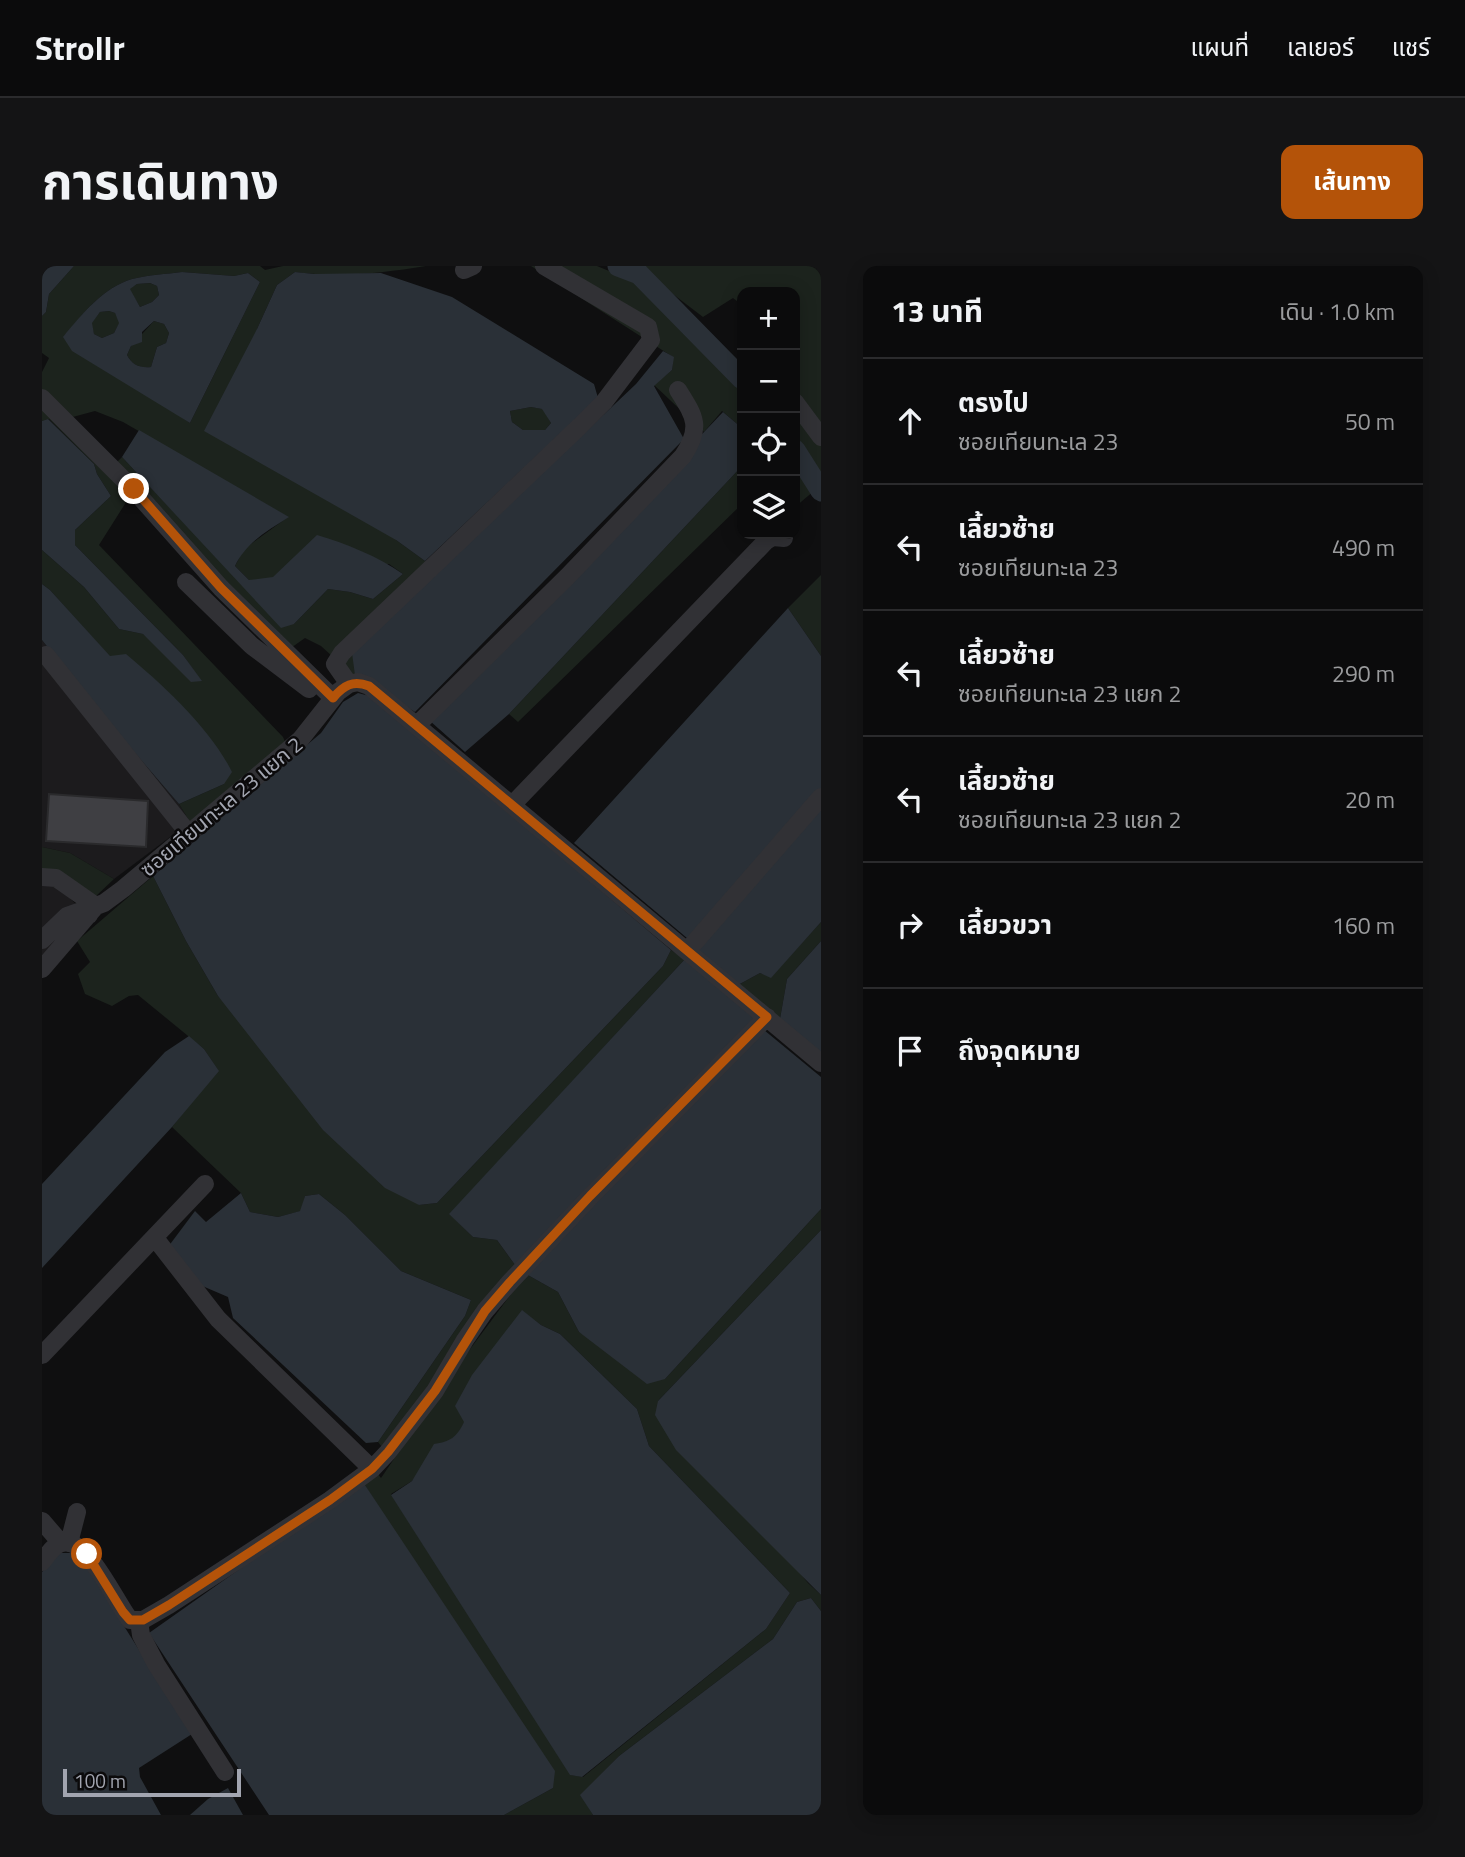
<!DOCTYPE html>
<html lang="th">
<head>
<meta charset="utf-8">
<style>
	:root { --surface:#0b0b0c; --page:#141415; --text:#f1f3f6; --muted:#9a9b9d; --line:#2b2b2d; --accent:#b45309 }
	body { margin:0; font-family:"Titillium Web","Noto Sans Thai",sans-serif; background:var(--page); color:var(--text) }
	.controls { position:absolute; right:21px; top:21px; display:grid; overflow:hidden; border-radius:14px; box-shadow:0 4px 18px #0003 }
	.controls button { width:63px; height:63px; display:grid; place-items:center; padding:0; border:0; border-bottom:2px solid var(--line); background:var(--surface); color:var(--text); font:35px sans-serif }
	.scale { position:absolute; left:21px; bottom:18px; width:178px; box-sizing:border-box; padding-left:7px; border:4px solid #a2a5b0; border-top:0; font-size:19px; line-height:24px; white-space:nowrap; color:#a2a5b0; -webkit-text-stroke:5px #0b0a0b; paint-order:stroke }
	.stop { position:absolute; width:21px; height:21px; margin:-16px; border:5px solid #b45309; border-radius:50%; background:#fff }
	.stop.end { background:#b45309; border-color:#fff; box-shadow:0 2px 7px #0008 }
	.list { margin:0; padding:0; list-style:none }
	h2 { display:flex; justify-content:space-between; align-items:center; height:91px; margin:0; padding:0 28px; font-size:30px }
	h2 small { font-size:23px; font-weight:400; color:var(--muted) }
	.list li { display:grid; grid-template-columns:46px 1fr auto; gap:21px; align-items:center; box-sizing:border-box; height:126px; padding:0 28px; border-top:2px solid var(--line) }
	.list b { display:block; font-size:26px; white-space:nowrap }
	.list p { margin:0; font-size:23px; white-space:nowrap; color:var(--muted) }
	.list em { font-size:23px; font-style:normal; color:var(--muted) }
	.icon { flex:none; width:38px; height:38px; fill:none; stroke:currentColor; stroke-width:2; stroke-linecap:round; stroke-linejoin:round }
	.map { position:relative; flex:none; width:779px; height:1549px; overflow:hidden; border-radius:14px }
	header { display:flex; align-items:center; gap:42px; box-sizing:border-box; height:98px; padding:0 35px; background:var(--surface); border-bottom:2px solid var(--line) }
	header strong { font-size:33px }
	nav { display:flex; gap:38px; margin-inline-start:auto; font-size:24px }
	.intro { display:flex; align-items:center; justify-content:space-between; box-sizing:border-box; height:168px; padding:0 42px }
	h1 { margin:0; font-size:49px }
	.button { padding:18px 32px; border-radius:14px; background:var(--accent); color:#fff; font-size:24px; font-weight:700 }
	main { display:flex; gap:42px; padding:0 42px }
	aside { flex:1; background:var(--surface); border-radius:14px; box-shadow:0 4px 18px #0003 }
	.map>svg:first-child { display:block }
</style>
</head>
<body>
<header>
<strong>Strollr</strong>
<nav><a>แผนที่</a><a>เลเยอร์</a><a>แชร์</a></nav>
</header>
<div class="intro"><h1>การเดินทาง</h1><a class="button">เส้นทาง</a></div>
<main>
<div class="map">
<svg width="779" height="1549" viewBox="0 0 779 1549">
	<rect width="100%" height="100%" fill="#0f0f10"/>
	<path fill="#1c1b1d" d="M0,374L49,436L137,538L148,556L72,613L28,587L0,581Z
		M15,618L40,645L0,691V619Z"/>
	<path fill="#1c231d" fill-rule="evenodd" d="M32,0H218L223,4L241,0H384C341,7 297,12 253,6L235,19L215,63L354,274L383,295L392,309L313,409L293,412L291,391L279,380L263,372L246,384L88,230L57,279L241,471L245,480L148,556L137,538L182,518L8,324L0,318V284L42,321L77,363L101,368L159,415L141,389L33,279V264L69,230L55,208L52,198L7,153L0,155V106L7,92L0,87V50L4,46L7,28ZM140,6L192,10L206,7L218,16L148,157L22,71C39,49 62,21 90,13C106,9 124,8 140,6ZM53,145L81,156L246,251L202,283L193,300L208,315L347,298L361,308L331,333L308,326L286,323L252,358L125,239L80,191L73,198L27,152Z
		M489,0H555L596,17L700,123V162L680,145L662,166L612,119L630,104L631,91Z
		M594,0H779V219L753,241V26H700V39L691,32L661,51Z
		M108,17L115,20L117,29L110,36L98,41L87,23L95,18Z
		M67,45L73,47L78,56L72,67L60,72L52,68L49,57L58,46Z
		M112,55L122,58L127,67L124,77L115,81L109,101C98,102 91,100 85,89L89,80Z
		M489,141L501,143L509,157L503,164H481L470,156L468,145Z
		M700,200V238L476,456L467,448Z
		M779,309V390L746,342Z
		M0,581L28,587L72,613L53,631L0,604Z
		M111,610L144,675L176,730L377,939L395,937L621,700L629,684L643,693L408,948L431,971L455,974L476,1003L343,1185L336,1176L423,1050L429,1034L359,1005L303,949L277,928L263,930L259,945L236,951L208,946L199,927L130,861L176,804L162,783L96,729L87,730L70,740L43,728L36,708L48,696L35,675Z
		M779,656V675L745,713L738,753L696,719L718,707L729,711Z
		M779,943V964L616,1135L766,1317L779,1329V1345L769,1332L755,1336L731,1373L577,1490L539,1529L551,1549H462L511,1522L321,1216L335,1207L339,1212L414,1102L484,1008L516,1026L537,1066L623,1113ZM480,1045L499,1059L518,1068L595,1143L607,1180L748,1327L724,1363L541,1511L529,1509L349,1228L370,1215L406,1177L417,1167Z"/>
	<path fill="#2a3037" fill-rule="evenodd" d="M5,0H32L7,28L4,46L0,50V5Z
		M140,6L192,10L206,7L218,16L148,157L30,85L21,71C39,49 62,21 90,13C106,9 124,8 140,6ZM108,17L115,20L117,29L110,36L98,41L88,23L95,18ZM67,45L73,47L77,57L72,67L60,72L52,68L50,57L58,46ZM112,55L122,58L127,67L124,77L115,81L109,101C98,102 90,99 85,89L89,80L100,76V66Z
		M253,6L272,8L339,7L410,31L552,118L556,132L383,295L354,274L162,165L215,63L235,19ZM489,141L500,143L509,157L503,164H481L470,156L468,145Z
		M621,85L632,91L630,104L612,120L642,173L373,446L313,409L310,387L594,118Z
		M681,146L700,162V200L467,448L423,486L388,455Z
		M6,153L52,198L55,208L69,230L33,264V279L141,389L160,415L149,416L101,368L77,363L42,321L0,284V155Z
		M97,164L247,251C225,265 205,276 193,300L207,314L231,311L275,269C305,278 335,290 361,308L331,333L308,326L286,323L252,358L239,362L80,191Z
		M0,318L8,324L68,390L84,388C120,418 169,463 190,506L182,518L137,538L49,436L0,374Z
		M746,342L779,390V527L645,672L532,577Z
		M316,427L331,431L629,684L621,700L395,937L377,939L343,922L281,864L176,730L144,675L111,610L279,467L301,436Z
		M779,543V656L729,712L718,707L696,719L654,684Z
		M779,675V788L738,753L745,713Z
		M643,693L713,752L476,1003L455,974L431,971L407,948Z
		M722,764L779,811V943L623,1113L605,1118L537,1066L516,1026L484,1008Z
		M147,770L162,783L177,805L130,861L0,1002V918L123,786Z
		M199,927L208,946L236,951L258,945L263,930L277,928L303,949L359,1005L429,1034L423,1050L336,1176L324,1177L191,1052L186,1031L158,1019L126,981L153,945L164,956Z
		M779,964V1329L634,1184L613,1149L616,1135Z
		M480,1044L499,1059L518,1068L595,1143L607,1180L748,1327L724,1363L540,1511L528,1509L349,1229L370,1215L392,1178C408,1176 415,1171 422,1156L413,1140L430,1109Z
		M321,1216L513,1505L511,1522L462,1549H227L107,1367Z
		M16,1287H32L41,1295L150,1468L97,1502L98,1511L119,1549H0V1306Z
		M769,1332L779,1345V1549H551L538,1529L577,1490L731,1373L755,1336Z
		M186,1522L201,1549H148L166,1533Z"/>
	<g fill="none" stroke-linecap="round" stroke-linejoin="round">
		<path stroke="#2a3037" stroke-width="21" d="M576,0L597,8L700,113
			M753,184L779,225"/>
	</g>
	<path fill="#3f3f43" stroke="#2a2a2c" stroke-width="2" d="M7,528L106,535L104,581L4,575Z"/>
	<g fill="none" stroke-linecap="round" stroke-linejoin="round">
		<path stroke="#313135" stroke-width="18" d="M422,4L431,0
			M0,132L91,223L179,322L291,432
			M753,136L779,171
			M144,316L210,380L267,423
			M4,389L147,568
			M307,418L293,398L300,387L538,160L562,136L609,74L606,61L601,58L502,0
			M375,459L525,311L641,190C660,161 653,151 636,124
			M470,539L724,275L731,271L742,272
			M0,611L14,612L54,640
			M54,640L62,637L81,623L258,474L296,426L307,418L316,416L327,420L779,797
			M0,674L25,650L39,645L47,649
			M645,685L779,531
			M0,703L54,640
			M113,972L176,1053L330,1203
			M0,1089L163,918
			M0,1255L19,1277
			M27,1277L35,1246
			M0,1296C5,1290 11,1279 20,1277C45,1270 74,1337 88,1354H101L127,1339L288,1234L330,1203L346,1186L393,1125L423,1074L443,1045L468,1016L549,930L725,751
			M97,1355L99,1369L114,1398L183,1506"/>
	</g>
	<g fill="none" stroke-linecap="round" stroke-linejoin="round">
		<path stroke="#b45309" stroke-width="9" d="M45,1288L81,1346L88,1354H101L127,1339L288,1234L330,1203L346,1186L393,1125L443,1045L468,1016L548,930L725,751L327,420C311,414 302,419 291,432L179,322L92,223"/>
	</g>
	<g text-anchor="middle" dominant-baseline="central" stroke-width="5" stroke-linejoin="round" paint-order="stroke">
		<g font-size="21" fill="#a2a5b0" stroke="#0b0a0b">
			<text transform="translate(179 540) rotate(-40)">ซอยเทียนทะเล 23 แยก 2</text>
		</g>
	</g>
</svg>
<div class="controls">
<button>+</button>
<button>−</button>
<button><svg class="icon" aria-label="locate" viewBox="0 0 24 24"><circle cx="12" cy="12" r="6"/><path d="M12 2v4M12 18v4M2 12h4M18 12h4"/></svg></button>
<button><svg class="icon" aria-label="layers" viewBox="0 0 24 24"><path d="M12 4l9 5-9 5-9-5zM3 14l9 5 9-5"/></svg></button>
</div>
<div class="scale">100 m</div>
<div class="stop" style="left:45px;top:1288px"></div>
<div class="stop end" style="left:92px;top:223px"></div>
</div>
<aside>
<h2>13 นาที<small>เดิน · 1.0 km</small></h2>
<ul class="list">
<li><svg class="icon" aria-label="ahead" viewBox="0 0 24 24"><path d="M12 20V5M6 11l6-6 6 6"/></svg><div><b>ตรงไป</b><p>ซอยเทียนทะเล 23</p></div><em>50 m</em></li>
<li><svg class="icon" aria-label="left" viewBox="0 0 24 24"><path d="M17 20v-9H6M10 6l-5 5 5 5"/></svg><div><b>เลี้ยวซ้าย</b><p>ซอยเทียนทะเล 23</p></div><em>490 m</em></li>
<li><svg class="icon" aria-label="left" viewBox="0 0 24 24"><path d="M17 20v-9H6M10 6l-5 5 5 5"/></svg><div><b>เลี้ยวซ้าย</b><p>ซอยเทียนทะเล 23 แยก 2</p></div><em>290 m</em></li>
<li><svg class="icon" aria-label="left" viewBox="0 0 24 24"><path d="M17 20v-9H6M10 6l-5 5 5 5"/></svg><div><b>เลี้ยวซ้าย</b><p>ซอยเทียนทะเล 23 แยก 2</p></div><em>20 m</em></li>
<li><svg class="icon" aria-label="right" viewBox="0 0 24 24"><path d="M7 20v-9h11M14 6l5 5-5 5"/></svg><div><b>เลี้ยวขวา</b></div><em>160 m</em></li>
<li><svg class="icon" aria-label="arrive" viewBox="0 0 24 24"><path d="M6 21V4h12l-3 4 3 4H6"/></svg><div><b>ถึงจุดหมาย</b></div></li>
</ul>
</aside>
</main>
</body>
</html>
